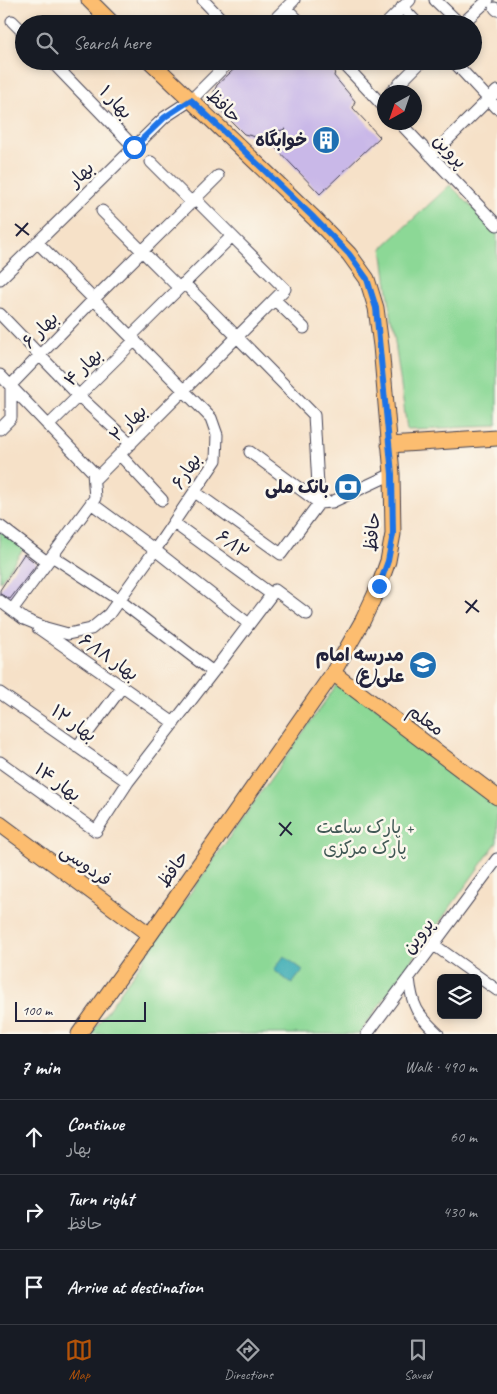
<!DOCTYPE html>
<html lang="en">
<head>
<meta charset="utf-8">
<style>
	:root { --surface:#171b24; --page:#242831; --text:#f1f3f6; --muted:#9ea1a6; --line:#363941; --accent:#b45309 }
	body { margin:0; font-family:Caveat,"Playpen Sans Arabic",sans-serif; background:var(--page); color:var(--text) }
	.controls { position:absolute; right:15px; bottom:15px; display:grid; overflow:hidden; border-radius:8px; box-shadow:0 2px 8px #0003 }
	.controls button { width:45px; height:45px; display:grid; place-items:center; padding:0; border:0; border-bottom:1px solid var(--line); background:var(--surface); color:var(--text); font:25px sans-serif }
	.compass { position:absolute; left:377px; top:85px; width:45px; height:45px; border-radius:50%; background:var(--surface); box-shadow:0 2px 8px #0003; rotate:220deg }
	.scale { position:absolute; left:15px; bottom:12px; width:131px; box-sizing:border-box; padding-left:5px; border:2px solid #22223b; border-top:0; font-size:14px; line-height:18px; white-space:nowrap; color:#22223b; -webkit-text-stroke:4px #fbf7ec; paint-order:stroke }
	.stop { position:absolute; width:15px; height:15px; margin:-11px; border:4px solid #1a73e8; border-radius:50%; background:#fff }
	.stop.end { background:#1a73e8; border-color:#fff; box-shadow:0 1px 5px #0008 }
	.list { margin:0; padding:0; list-style:none }
	h2 { display:flex; justify-content:space-between; align-items:center; height:65px; margin:0; padding:0 20px; font-size:21px }
	h2 small { font-size:16px; font-weight:400; color:var(--muted) }
	.list li { display:grid; grid-template-columns:32px 1fr auto; gap:15px; align-items:center; box-sizing:border-box; height:75px; padding:0 20px; border-top:1px solid var(--line) }
	.list b { display:block; font-size:19px; white-space:nowrap }
	.list p { margin:0; font-size:16px; white-space:nowrap; color:var(--muted) }
	.list em { font-size:16px; font-style:normal; color:var(--muted) }
	.icon { flex:none; width:28px; height:28px; fill:none; stroke:currentColor; stroke-width:2; stroke-linecap:round; stroke-linejoin:round }
	.map { position:relative; flex:none; width:497px; height:1034px; overflow:hidden }
	.search { position:absolute; background:var(--surface); box-shadow:0 2px 8px #0003; left:15px; right:15px; top:15px; height:55px; display:flex; align-items:center; gap:12px; box-sizing:border-box; padding:0 18px; border-radius:28px; color:var(--muted); font-size:19px }
	.sheet { height:290px; background:var(--surface) }
	nav { display:flex; justify-content:space-around; align-items:center; box-sizing:border-box; height:70px; border-top:1px solid var(--line); background:var(--surface); font-size:14px; color:var(--muted) }
	nav a { display:grid; justify-items:center; gap:2px }
	nav .on { color:var(--accent) }
	.map>svg:first-child { display:block }
</style>
</head>
<body>
<div class="map">
<svg width="497" height="1034" viewBox="0 0 497 1034">
	<rect width="100%" height="100%" fill="#fbf7ec"/>
	<filter id="ink" filterUnits="userSpaceOnUse"><feTurbulence type="fractalNoise" baseFrequency=".02" numOctaves="2"/><feDisplacementMap in="SourceGraphic" scale="10" xChannelSelector="R" yChannelSelector="G"/><feConvolveMatrix kernelMatrix="1 2 1 2 8 2 1 2 1" color-interpolation-filters="sRGB"/></filter>
	<filter id="wash" filterUnits="userSpaceOnUse"><feTurbulence type="fractalNoise" baseFrequency=".0096" numOctaves="4" result="noise"/><feDisplacementMap in="SourceGraphic" scale="20" xChannelSelector="R" yChannelSelector="G"/><feGaussianBlur stdDeviation="1.12" result="paint"/><feColorMatrix in="noise" values="0 0 0 0 0 0 0 0 0 0 0 0 0 0 0 0 0 1.4 0 .05"/><feComposite in="paint" operator="in"/></filter>
	<g filter="url(#wash)">
		<rect width="100%" height="100%" fill="#f6e1c8"/>
		<path fill="#8cd896" stroke="#577d68" d="M450,185L497,232V426L407,429L382,248Z
			M0,530L24,548L0,582Z
			M340,680L497,795V842L359,1034H91Z"/>
		<path fill="#3aacb4" stroke="#2e6778" d="M284,956L303,970L292,984L274,970Z"/>
		<g id="blocks">
			<path fill="#c9b8e8" d="M243,61H330L336,67L334,76L355,101L353,108L380,137L320,194L271,143L286,129L256,137L244,134L214,104L213,94L217,85Z
				M24,554L37,564L10,599L0,594V590Z"/>
		</g>
	</g>
	<g filter="url(#ink)">
		<use href="#blocks" fill-opacity="0" stroke="#423f50" stroke-width="1"/>
		<g fill="none" stroke-linecap="round" stroke-linejoin="round">
			<g stroke="#423f50" stroke-width="13">
				<path id="minor" d="M203,0L226,24
					M435,0L460,24
					M402,7L418,24
					M286,8L302,24
					M495,8L497,10
					M12,21L24,33
					M270,24L294,0
					M386,24L410,0
					M462,24L488,0
					M51,61L134,147
					M341,61L384,107
					M453,61L497,108
					M391,92L422,61
					M399,122L497,225
					M431,156L497,91
					M151,162L192,203
					M102,211L179,288
					M0,279L165,117L191,100L230,61
					M184,283L314,415L319,503L250,452
					M275,300L304,328
					M0,314L79,396L131,444
					M131,336L232,236L195,199
					M0,375L93,472L95,498L12,610
					M48,426L135,340
					M0,429L11,418V385L94,299L218,176
					M120,455L162,500
					M94,480L285,289L232,236
					M195,492L281,554L319,503L332,502L392,474
					M91,503L155,550L249,624
					M174,523L271,594
					M0,526L47,562
					M52,556L119,600L213,672L275,590L307,614
					M0,601L24,619L46,628L68,634L91,629L109,614L155,550L216,460L217,435L211,418L37,242
					M38,628L174,723
					M0,693L128,782
					M77,747L122,687
					M0,762L96,831L128,782L213,672
					M434,945L497,990
					M409,978C412,1007 417,1014 438,1034
					M367,1034L497,859"/>
			</g>
			<g stroke="#423f50" stroke-width="17">
				<path id="major" d="M89,0L113,24
					M389,445L497,438
					M333,673L497,797
					M0,824L150,935
					M79,1034L150,935L333,673L363,620L379,586L388,561L393,534L392,474L381,346L376,308L367,279L349,254L314,218L150,61"/>
			</g>
			<use href="#minor" stroke="#fff" stroke-width="11"/>
			<use href="#major" stroke="#fcbd6f" stroke-width="15"/>
		</g>
	</g>
	<g fill="none" stroke-linecap="round" stroke-linejoin="round" filter="url(#ink)">
		<path stroke="#1a73e8" stroke-width="6" d="M134,147L165,117L191,100L314,218L349,254L367,279L376,308L392,474L393,534L388,561L379,586"/>
	</g>
	<path fill="none" stroke="#22223b" stroke-width="2" d="M15,224L29,235M16,236L28,223M465,601L479,612M466,613L477,600M279,823L292,835M280,836L291,822"/>
	<defs>
		<g id="building-disc" transform="scale(1.4375)"><circle r="9.5" fill="#1f6fb2" stroke="#fbf7ec"/><path d="M-4-6H4V6H1V3H-1V6H-4ZM-2.5-4.3h1.7v1.8h-1.7ZM.8-4.3h1.7v1.8H.8ZM-2.5-1h1.7V.8h-1.7ZM.8-1h1.7V.8H.8Z" fill="#fff"/></g>
		<g id="bank-disc" transform="scale(1.4375)"><circle r="9.5" fill="#1f6fb2" stroke="#fbf7ec"/><path d="M-6-4H6V4H-6ZM0-2.3a2.3 2.3 0 1 0 0 4.6a2.3 2.3 0 1 0 0-4.6Z" fill="#fff"/></g>
		<g id="school-disc" transform="scale(1.4375)"><circle r="9.5" fill="#1f6fb2" stroke="#fbf7ec"/><path d="M0-5L7-2L0 1L-7-2ZM-4 1L0 2.5L4 1V4Q0 6-4 4Z" fill="#fff"/></g>
	</defs>
	<g fill-rule="evenodd">
		<use href="#building-disc" x="326" y="140"/>
		<use href="#bank-disc" x="348" y="487"/>
		<use href="#school-disc" x="423" y="665"/>
	</g>
	<g text-anchor="middle" dominant-baseline="central" stroke-width="5" stroke-linejoin="round" paint-order="stroke">
		<g font-size="18" fill="#22223b" stroke="#fbf7ec">
			<text transform="translate(116 102) rotate(46)">بهار ۱</text>
			<text transform="translate(224 106) rotate(44)">حافظ</text>
			<text transform="translate(450 151) rotate(46)">پروین</text>
			<text transform="translate(81 174) rotate(-44)">بهار</text>
			<text transform="translate(40 330) rotate(-46)">بهار ۶</text>
			<text transform="translate(83 367) rotate(-45)">بهار ۴</text>
			<text transform="translate(128 423) rotate(-45)">بهار ۲</text>
			<text transform="translate(186 471) rotate(-58)">بهار۶</text>
			<text transform="translate(372 532) rotate(-85)">حافظ</text>
			<text transform="translate(233 544) rotate(36)">۶/۱۲</text>
			<text transform="translate(109 657) rotate(35)">بهار ۶/۱۸</text>
			<text transform="translate(426 720) rotate(37)">معلم</text>
			<text transform="translate(74 723) rotate(35)">بهار ۱۲</text>
			<text transform="translate(58 782) rotate(36)">بهار ۱۴</text>
			<text transform="translate(86 865) rotate(36)">فردوسی</text>
			<text transform="translate(173 869) rotate(-55)">حافظ</text>
			<text transform="translate(418 936) rotate(-53)">پروین</text>
		</g>
		<g font-size="18" font-weight="bold" fill="#22223b" stroke="#fbf7ec" text-anchor="end">
			<text x="307" y="140">خوابگاه</text>
			<text x="329" y="487">بانک ملی</text>
			<text x="404" y="655">مدرسه امام<tspan x="404" dy="21">علی(ع)</tspan></text>
		</g>
		<g font-size="18" fill="#425956" stroke="#fbf7ec">
			<text x="365" y="827">پارک ساعت +<tspan x="365" dy="21">پارک مرکزی</tspan></text>
		</g>
	</g>
</svg>
<div class="controls">
<button><svg class="icon" aria-label="layers" viewBox="0 0 24 24"><path d="M12 4l9 5-9 5-9-5zM3 14l9 5 9-5"/></svg></button>
</div>
<svg class="compass" viewBox="-18 -18 36 36"><path d="M0-13l5 13h-10z" fill="#e53935"/><path d="M0 13l5-13h-10z" fill="#9ea1a6"/></svg>
<div class="scale">100 m</div>
<div class="stop" style="left:134px;top:147px"></div>
<div class="stop end" style="left:379px;top:586px"></div>
<div class="search"><svg class="icon" aria-label="search" viewBox="0 0 24 24"><circle cx="10" cy="10" r="6"/><path d="M15 15l6 6"/></svg>Search here</div>
</div>
<section class="sheet">
<h2>7 min<small>Walk · 490 m</small></h2>
<ul class="list">
<li><svg class="icon" aria-label="ahead" viewBox="0 0 24 24"><path d="M12 20V5M6 11l6-6 6 6"/></svg><div><b>Continue</b><p>بهار</p></div><em>60 m</em></li>
<li><svg class="icon" aria-label="right" viewBox="0 0 24 24"><path d="M7 20v-9h11M14 6l5 5-5 5"/></svg><div><b>Turn right</b><p>حافظ</p></div><em>430 m</em></li>
<li><svg class="icon" aria-label="arrive" viewBox="0 0 24 24"><path d="M6 21V4h12l-3 4 3 4H6"/></svg><div><b>Arrive at destination</b></div></li>
</ul>
</section>
<nav>
<a class="on"><svg class="icon" aria-label="map" viewBox="0 0 24 24"><path d="M3 6l6-2 6 2 6-2v14l-6 2-6-2-6 2zM9 4v14M15 6v14"/></svg>Map</a>
<a><svg class="icon" aria-label="directions" viewBox="0 0 24 24"><path d="M12 3l9 9-9 9-9-9zM9 14v-3h6M13 9l2 2-2 2"/></svg>Directions</a>
<a><svg class="icon" aria-label="saved" viewBox="0 0 24 24"><path d="M7 4h10v16l-5-4-5 4z"/></svg>Saved</a>
</nav>
</body>
</html>
